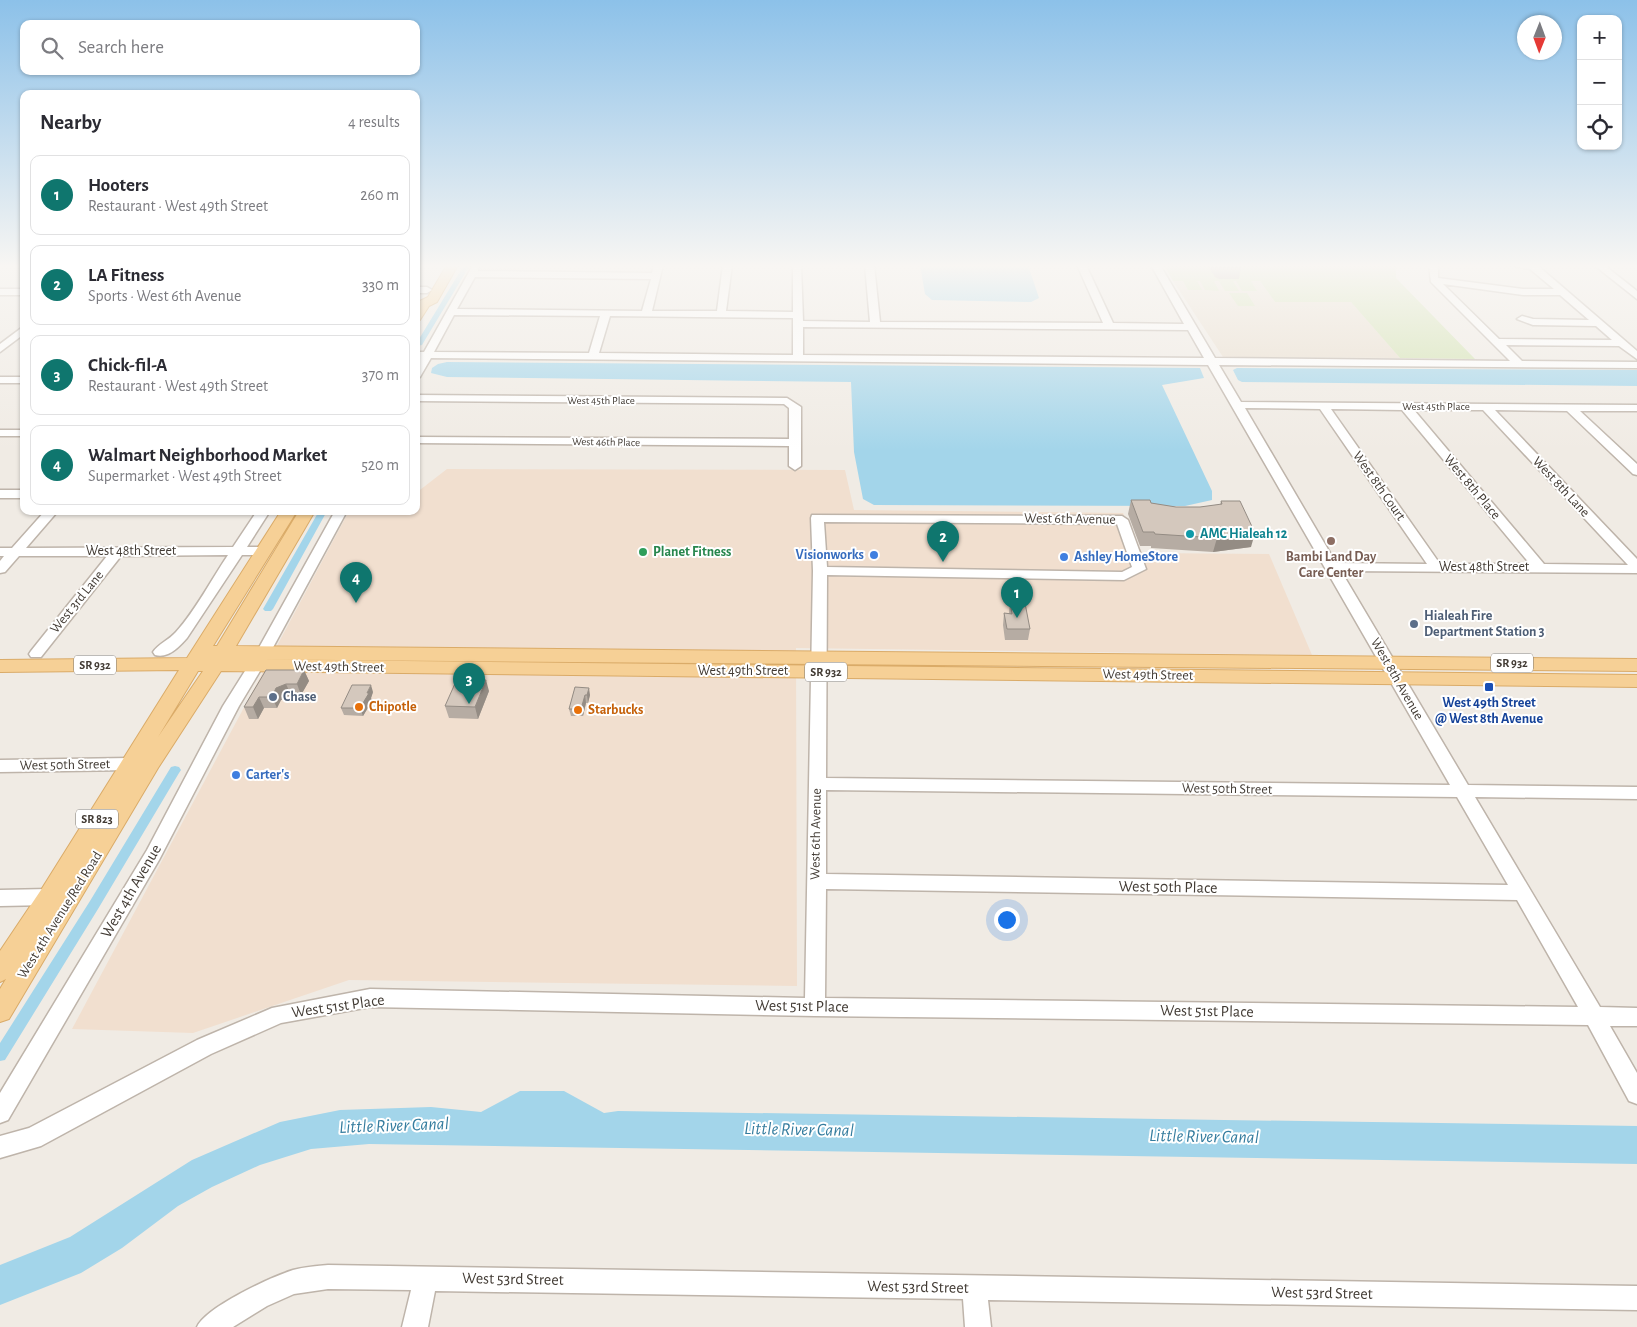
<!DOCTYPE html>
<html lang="en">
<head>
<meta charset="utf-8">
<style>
	:root { --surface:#fff; --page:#f2f2f3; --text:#2b2b33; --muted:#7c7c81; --line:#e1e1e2; --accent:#0f766e }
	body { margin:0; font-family:"Alegreya Sans",sans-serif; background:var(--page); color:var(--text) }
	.controls { position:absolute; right:15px; top:15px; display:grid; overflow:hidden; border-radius:10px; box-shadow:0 1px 4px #0004 }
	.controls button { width:45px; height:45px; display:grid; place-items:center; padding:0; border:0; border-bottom:1px solid var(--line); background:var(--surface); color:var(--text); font:25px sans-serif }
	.compass { position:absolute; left:1517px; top:15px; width:45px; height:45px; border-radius:50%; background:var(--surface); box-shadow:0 1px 4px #0004; rotate:181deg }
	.you { position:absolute; left:1006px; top:919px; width:18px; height:18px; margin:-12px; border:4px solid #fff; border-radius:50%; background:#1a73e8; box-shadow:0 0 0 8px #1a73e833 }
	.badge { display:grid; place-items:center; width:32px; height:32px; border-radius:50%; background:var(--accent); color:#fff; font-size:16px; font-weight:700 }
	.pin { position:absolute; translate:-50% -41px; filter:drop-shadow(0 1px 2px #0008) }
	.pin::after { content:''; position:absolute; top:26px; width:18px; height:15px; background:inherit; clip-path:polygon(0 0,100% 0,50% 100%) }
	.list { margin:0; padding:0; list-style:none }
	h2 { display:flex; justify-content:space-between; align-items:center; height:65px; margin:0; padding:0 20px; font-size:21px }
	h2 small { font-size:16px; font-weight:400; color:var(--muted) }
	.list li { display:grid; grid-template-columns:32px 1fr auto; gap:15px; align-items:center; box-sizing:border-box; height:80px; margin:0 10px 10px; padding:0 10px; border:1px solid var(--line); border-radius:10px }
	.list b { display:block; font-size:19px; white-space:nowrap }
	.list p { margin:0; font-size:16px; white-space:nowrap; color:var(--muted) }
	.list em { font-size:16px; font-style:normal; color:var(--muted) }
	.icon { flex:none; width:28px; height:28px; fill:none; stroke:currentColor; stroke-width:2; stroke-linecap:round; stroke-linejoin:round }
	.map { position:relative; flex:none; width:1637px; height:1327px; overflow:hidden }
	.search { position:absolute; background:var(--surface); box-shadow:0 1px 4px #0004; left:20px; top:20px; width:400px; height:55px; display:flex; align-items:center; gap:12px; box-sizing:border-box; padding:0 18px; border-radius:10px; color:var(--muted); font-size:19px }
	.panel { position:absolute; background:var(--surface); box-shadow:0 1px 4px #0004; left:20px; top:90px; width:400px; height:425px; border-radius:10px }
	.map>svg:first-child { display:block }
</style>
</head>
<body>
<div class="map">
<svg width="1637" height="1327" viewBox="0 0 1637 1327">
	<rect width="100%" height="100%" fill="#f0ebe4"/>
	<path fill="#f1dfcf" d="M447,469L845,470L854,510L1123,513L1142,553L1269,554L1312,655L796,648L797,986L349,980L193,1033L72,1029L349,511H416V493Z"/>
	<path fill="#e9dece" d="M1173,281H1260L1275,302H1351L1400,358L1223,357Z"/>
	<path fill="#d1e2af" d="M1164,265H1396V278L1475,359L1400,358L1351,302H1275L1260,281H1251L1257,291H1242L1236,281H1233L1239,291H1225L1219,281H1214L1219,291L1205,290L1200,281H1197L1202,290H1188L1183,281H1173Z
		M1229,293H1247L1255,306H1238Z"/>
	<path fill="#a3d5ea" d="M920,265H1028L1039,298L1031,302L932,300L925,294Z
		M447,362L1200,368L1204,378L1162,385L1212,491V500L1185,506L874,505L863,499L854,452L851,382L447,377L431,373L432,368L438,364Z
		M1237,368L1637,370V386L1242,382L1238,380L1233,370Z
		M520,1091H564L604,1113L618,1111L1637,1126V1164L369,1144L311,1149L260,1165L212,1187L178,1206L122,1248L81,1273L0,1305V1265L70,1237L192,1160L280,1122L340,1110L431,1107L481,1112Z"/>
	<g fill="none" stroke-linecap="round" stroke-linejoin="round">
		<path fill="#a3d5ea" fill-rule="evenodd" d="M464,265H470L422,345L417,346L416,344Z
			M319,511H327L273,609L271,611H265L263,609Z
			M175,766L179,767L181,770L179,773L98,909L5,1060L0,1061V1043L90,901L171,767Z"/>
		<g stroke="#beb4aa" stroke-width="3">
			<path id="minor" d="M473,265H479L478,271L652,273L654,265H663L652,311H717L723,265H732L726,311L793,312V265H801L803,321L870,322L865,265H874L880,322L1103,323L1077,265H1086L1113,323L1184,324L1151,265H1160L1215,358L1510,361L1431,282L1429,265H1438V278L1523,289H1554L1530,269L1509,265H1537L1637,351V359L1619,346L1506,345L1522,361L1637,362V368L1219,365L1241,402L1637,405V411H1580L1637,464V475L1633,474L1567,411L1495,410L1637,559V573L1341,571L1468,785L1637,787V799L1475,797L1600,1007L1637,1008V1026H1610L1637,1073V1104L1629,1101L1588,1025L815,1016L370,1007L281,1023L211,1054L41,1146L0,1158V1136L29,1128L197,1040L272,1008L370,989L805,998L813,571L811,518L812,515L1122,516L1128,520L1146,569L1124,580L827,575L826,778L1450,785L1208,365L431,358L420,377L416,378V365L420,358H416V352H424ZM475,277L651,279L642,311L457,309ZM1443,284L1523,295H1560L1589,320L1533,319L1522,316L1517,319L1533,325L1596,326L1612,340L1499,339ZM454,315L600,316L589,353L434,352ZM610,316L793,318V355L599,353ZM803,327L1188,330L1204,358L803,355ZM1245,408L1320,409L1427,564L1336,563ZM1331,409L1402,410L1530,564H1440ZM1414,410H1483L1628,565L1544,564ZM824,522L1117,524L1132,567L1122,572L827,567ZM826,790L1457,797L1508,885L826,874ZM826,889L1517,900L1578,1007L825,998Z
				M1594,265H1604L1637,291V299Z
				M416,287H427L432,290L427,293H416Z
				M0,289H24V295H0Z
				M24,326V334L0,352V344Z
				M0,377H24V383H0Z
				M416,395L787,398L801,407V466L795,470L789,466V446L416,443V437L789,439V408L784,404L416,401Z
				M0,430H24V436H0Z
				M0,490H24V498H0Z
				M45,511H58L26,548L233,547L257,511H270L247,547H262L269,551L262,555H242L187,638C179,647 168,659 155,655L153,652C158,644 169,640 176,632C196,610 211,580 228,555L121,556L41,657H31L29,654L31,651L107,556H19L5,572L0,573V561L4,556H0V548H12Z
				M335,511H347L270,653L263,658L258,656L256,653Z
				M255,661L263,666L239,706L159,860L8,1120L0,1123V1093L147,850L223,706L250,663Z
				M130,758L136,760L138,764L136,768L130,770L0,772V760Z
				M49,889L56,892L58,897L56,902L49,905L0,906V890Z
				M328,1265L1637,1286V1310L988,1300L991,1327H965L963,1299L435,1291L428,1327H402L411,1290L328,1289L294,1294L267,1306L233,1327H197C206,1307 271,1277 293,1270C304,1267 317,1266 328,1265Z"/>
		</g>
		<g stroke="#daab68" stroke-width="2">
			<path id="major" d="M447,265H458L437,302L429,306L420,320L416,321V307L420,301L428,297Z
				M281,511H297L213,646H217L299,511H315L236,646L1637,659V671L228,659L1637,675V687L221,671L158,768L9,1019L0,1022V989L6,979L0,982V951L41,890L179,670L0,672V660L187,658ZM198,671H203L158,737Z"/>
		</g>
		<use href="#minor" fill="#fff" fill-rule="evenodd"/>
		<use href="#major" fill="#f6d096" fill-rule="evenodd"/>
	</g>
	<path fill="#b6aca3" d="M1207,265H1246L1245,268L1241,267L1239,279H1219L1215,277Z
		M1131,500L1176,507H1200L1220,505L1221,501L1251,547L1213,552L1151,548V546H1140L1128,514Z
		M1015,598L1030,629L1028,640H1005L1003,625L1004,613L1009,614L1010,600H1015Z
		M266,670H304L309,681L301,695H291L281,700L277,708H264L258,719H249L244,707Z
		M575,687L590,695L588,703H586L583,716H571L569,709Z
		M489,691L478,719L449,718L445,706Z
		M373,692L371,698L372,701L363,716L344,715L341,708Z"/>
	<path fill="#948c84" d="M1255,533L1251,547L1213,552L1217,538Z
		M304,670L309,681L301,695L297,684Z
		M486,680L489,691L478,719L475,707Z
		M286,684L291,695L281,700L277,708L272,697L276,688Z
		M371,685L373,692L371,698L372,701L363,716L360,708Z
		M589,688L590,695L588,703L587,695Z
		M585,695L586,703L583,716L581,709Z
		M259,697L264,708L258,719L253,707Z"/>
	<path fill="#d4c8bd" stroke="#948c84" d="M1218,265H1240L1241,267H1222Z
		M1131,500H1150L1151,503L1176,507H1200L1222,504L1221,501H1240L1255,533L1217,538L1155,534L1154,532H1143Z
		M1015,598H1024L1030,629H1007L1004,613L1012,614L1010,600H1015Z
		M266,670H304L297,684H286L276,688L272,697H259L253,707H244Z
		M457,679L486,680L475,707L445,706Z
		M352,685H371L367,693H369L360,708H341Z
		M575,687L589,688L587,695H585L581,709H569Z"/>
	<linearGradient id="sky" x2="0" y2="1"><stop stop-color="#8cc1e9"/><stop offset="0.59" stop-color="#f8f6f3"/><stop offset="1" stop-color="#f8f6f3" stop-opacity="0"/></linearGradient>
	<rect width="1637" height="451" fill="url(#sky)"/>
	<circle fill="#0f9aa8" stroke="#fff" stroke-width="2" cx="1190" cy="534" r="5"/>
	<circle fill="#8d6e63" stroke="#fff" stroke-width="2" cx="1331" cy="541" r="5"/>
	<circle fill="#2e9e5b" stroke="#fff" stroke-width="2" cx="643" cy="552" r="5"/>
	<g fill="#3f7fe0" stroke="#fff" stroke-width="2">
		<circle cx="874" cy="555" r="5"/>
		<circle cx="1064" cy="557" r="5"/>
		<circle cx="236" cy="775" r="5"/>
	</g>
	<g fill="#5c6f8a" stroke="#fff" stroke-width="2">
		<circle cx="1414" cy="624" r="5"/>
		<circle cx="273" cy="697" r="5"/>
	</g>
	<rect fill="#1a4fb4" stroke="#fff" stroke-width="2" x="1484" y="682" width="10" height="10" rx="2.5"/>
	<g fill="#e8710a" stroke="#fff" stroke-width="2">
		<circle cx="359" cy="707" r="5"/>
		<circle cx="578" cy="710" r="5"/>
	</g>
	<g text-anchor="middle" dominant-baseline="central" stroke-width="4" stroke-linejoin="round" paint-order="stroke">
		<g font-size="11" fill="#423b34" stroke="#fff">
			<text x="601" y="400">West 45th Place</text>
			<text x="1436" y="406">West 45th Place</text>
			<text transform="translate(606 442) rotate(1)">West 46th Place</text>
		</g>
		<g fill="#fff" stroke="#7b7671" stroke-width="1">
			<rect x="1491" y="653.5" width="42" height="19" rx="4"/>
			<rect x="74" y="655.5" width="42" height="19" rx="4"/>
			<rect x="805" y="662.5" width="42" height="19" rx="4"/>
			<rect x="76" y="809.5" width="42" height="19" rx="4"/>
		</g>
		<g font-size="12" font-weight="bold" fill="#423b34">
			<text x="1512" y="663">SR 932</text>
			<text x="95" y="665">SR 932</text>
			<text x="826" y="672">SR 932</text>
			<text x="97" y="819">SR 823</text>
		</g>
		<g font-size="14" fill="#423b34" stroke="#fff">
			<text transform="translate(1379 486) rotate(55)">West 8th Court</text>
			<text transform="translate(1472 487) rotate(50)">West 8th Place</text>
			<text transform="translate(1561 487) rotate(47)">West 8th Lane</text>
			<text transform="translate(1070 519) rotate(1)">West 6th Avenue</text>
			<text x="131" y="551">West 48th Street</text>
			<text x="1484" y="567">West 48th Street</text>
			<text transform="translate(77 602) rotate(-51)">West 3rd Lane</text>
			<text transform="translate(339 667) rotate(1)">West 49th Street</text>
			<text x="743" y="671">West 49th Street</text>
			<text transform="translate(1148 675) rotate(1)">West 49th Street</text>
			<text transform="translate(1397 679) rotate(60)">West 8th Avenue</text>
			<text transform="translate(65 765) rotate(-1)">West 50th Street</text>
			<text transform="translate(1227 789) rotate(1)">West 50th Street</text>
			<text transform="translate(816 834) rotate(-89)">West 6th Avenue</text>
			<text transform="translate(60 915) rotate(-58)">West 4th Avenue/Red Road</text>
		</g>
		<g font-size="14" font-weight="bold" fill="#0d838f" stroke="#fff" text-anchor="start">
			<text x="1200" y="534">AMC Hialeah 12</text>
		</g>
		<g font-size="14" font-weight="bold" fill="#27864d" stroke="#fff" text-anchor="start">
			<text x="653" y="552">Planet Fitness</text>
		</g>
		<g font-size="14" font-weight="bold" fill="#366cbe" stroke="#fff" text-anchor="start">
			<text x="864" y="555" text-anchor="end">Visionworks</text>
			<text x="1074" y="557">Ashley HomeStore</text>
			<text x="246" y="775">Carter's</text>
		</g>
		<g font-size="14" font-weight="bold" fill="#785e54" stroke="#fff">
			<text x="1331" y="557">Bambi Land Day<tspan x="1331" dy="16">Care Center</tspan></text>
		</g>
		<g font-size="14" font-weight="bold" fill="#4e5e75" stroke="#fff" text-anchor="start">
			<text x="1424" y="616">Hialeah Fire<tspan x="1424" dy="16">Department Station 3</tspan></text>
			<text x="283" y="697">Chase</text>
		</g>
		<g font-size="14" font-weight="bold" fill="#164399" stroke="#fff">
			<text x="1489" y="703">West 49th Street<tspan x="1489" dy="16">@ West 8th Avenue</tspan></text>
		</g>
		<g font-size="14" font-weight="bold" fill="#c56008" stroke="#fff" text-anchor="start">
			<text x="369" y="707">Chipotle</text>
			<text x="588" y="710">Starbucks</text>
		</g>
		<g font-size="16" fill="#423b34" stroke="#fff">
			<text transform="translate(1168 887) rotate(1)">West 50th Place</text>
			<text transform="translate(131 891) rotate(-60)">West 4th Avenue</text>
			<text transform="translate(338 1006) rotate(-8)">West 51st Place</text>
			<text transform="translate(802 1006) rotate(1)">West 51st Place</text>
			<text transform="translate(1207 1011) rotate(1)">West 51st Place</text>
			<text transform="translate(513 1279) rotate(1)">West 53rd Street</text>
			<text transform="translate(918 1287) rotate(1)">West 53rd Street</text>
			<text transform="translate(1322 1293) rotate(1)">West 53rd Street</text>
		</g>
		<g font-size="18" font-style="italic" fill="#347c9e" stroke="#fff">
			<text transform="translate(394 1126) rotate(-2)">Little River Canal</text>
			<text transform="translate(799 1130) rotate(1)">Little River Canal</text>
			<text transform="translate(1204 1137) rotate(1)">Little River Canal</text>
		</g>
	</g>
</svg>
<div class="controls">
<button>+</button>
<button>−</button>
<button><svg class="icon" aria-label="locate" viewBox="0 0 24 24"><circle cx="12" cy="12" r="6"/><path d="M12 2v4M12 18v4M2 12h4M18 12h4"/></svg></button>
</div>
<svg class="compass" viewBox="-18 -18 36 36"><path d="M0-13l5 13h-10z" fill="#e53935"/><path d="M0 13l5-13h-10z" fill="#7c7c81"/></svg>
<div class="you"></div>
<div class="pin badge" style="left:1017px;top:618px">1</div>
<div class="pin badge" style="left:943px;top:562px">2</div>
<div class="pin badge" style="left:469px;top:704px">3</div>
<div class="pin badge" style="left:356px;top:603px">4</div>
<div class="search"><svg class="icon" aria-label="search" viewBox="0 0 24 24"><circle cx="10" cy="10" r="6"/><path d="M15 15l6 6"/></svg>Search here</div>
<section class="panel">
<h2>Nearby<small>4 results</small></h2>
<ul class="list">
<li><span class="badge">1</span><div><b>Hooters</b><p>Restaurant · West 49th Street</p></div><em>260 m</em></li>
<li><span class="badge">2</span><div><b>LA Fitness</b><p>Sports · West 6th Avenue</p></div><em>330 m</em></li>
<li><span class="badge">3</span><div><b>Chick-fil-A</b><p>Restaurant · West 49th Street</p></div><em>370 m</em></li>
<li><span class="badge">4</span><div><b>Walmart Neighborhood Market</b><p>Supermarket · West 49th Street</p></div><em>520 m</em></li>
</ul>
</section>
</div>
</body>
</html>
